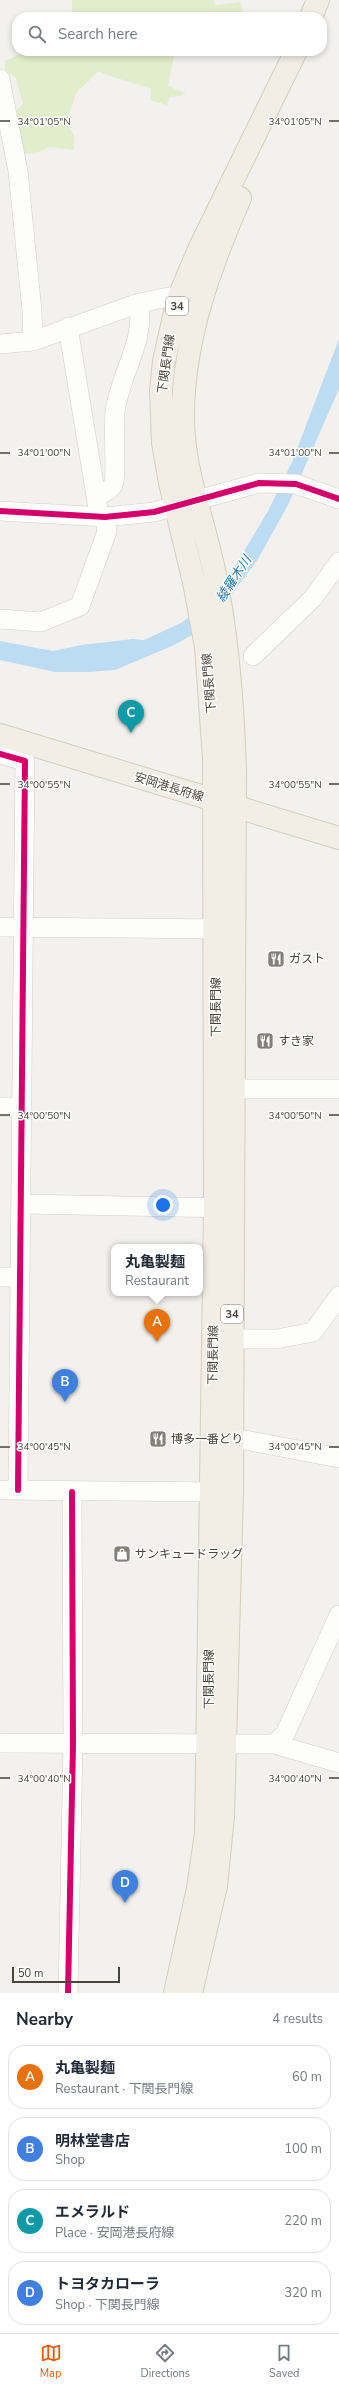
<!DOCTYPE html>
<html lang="en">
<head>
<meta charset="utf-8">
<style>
	:root { --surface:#fff; --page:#f6f6f7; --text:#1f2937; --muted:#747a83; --line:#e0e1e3; --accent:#ea580c }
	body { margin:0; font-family:"Nunito Sans","Noto Sans JP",sans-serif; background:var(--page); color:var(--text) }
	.scale { position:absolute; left:12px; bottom:10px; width:108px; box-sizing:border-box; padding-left:4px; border:2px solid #4a4337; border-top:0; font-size:11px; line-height:14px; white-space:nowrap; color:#4a4337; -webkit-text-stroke:3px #fff; paint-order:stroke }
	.you { position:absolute; left:163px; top:1205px; width:14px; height:14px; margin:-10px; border:3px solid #fff; border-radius:50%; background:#1a73e8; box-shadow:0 0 0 6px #1a73e833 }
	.badge { display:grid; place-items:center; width:26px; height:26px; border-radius:50%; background:var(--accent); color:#fff; font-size:13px; font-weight:700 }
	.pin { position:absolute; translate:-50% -33px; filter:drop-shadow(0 1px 2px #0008) }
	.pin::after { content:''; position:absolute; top:21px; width:14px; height:12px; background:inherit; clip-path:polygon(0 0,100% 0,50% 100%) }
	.popup { position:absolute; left:111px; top:1244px; width:92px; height:52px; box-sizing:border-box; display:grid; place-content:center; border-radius:8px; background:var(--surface); filter:drop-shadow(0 1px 3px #0005); font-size:13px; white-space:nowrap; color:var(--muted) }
	.popup b { font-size:15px; color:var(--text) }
	.popup::after { content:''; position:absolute; left:50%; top:100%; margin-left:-8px; border:8px solid transparent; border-top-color:var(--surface) }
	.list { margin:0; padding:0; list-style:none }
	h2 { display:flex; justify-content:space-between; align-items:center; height:52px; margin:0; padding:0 16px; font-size:17px }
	h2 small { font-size:13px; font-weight:400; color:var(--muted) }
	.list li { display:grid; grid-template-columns:26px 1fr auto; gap:12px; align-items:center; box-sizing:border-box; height:64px; margin:0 8px 8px; padding:0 8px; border:1px solid var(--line); border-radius:16px }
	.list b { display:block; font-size:15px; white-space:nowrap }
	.list p { margin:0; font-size:13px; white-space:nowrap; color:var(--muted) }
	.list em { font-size:13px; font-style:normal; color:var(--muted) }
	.icon { flex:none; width:22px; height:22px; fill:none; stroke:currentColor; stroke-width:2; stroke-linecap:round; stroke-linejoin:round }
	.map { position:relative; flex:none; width:339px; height:1993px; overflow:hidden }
	.search { position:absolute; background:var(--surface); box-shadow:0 2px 6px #0003; left:12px; right:12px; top:12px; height:44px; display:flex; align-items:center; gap:10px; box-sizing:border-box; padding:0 14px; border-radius:16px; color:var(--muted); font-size:15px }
	.sheet { height:340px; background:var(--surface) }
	nav { display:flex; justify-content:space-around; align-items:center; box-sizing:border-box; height:56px; border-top:1px solid var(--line); background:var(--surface); font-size:11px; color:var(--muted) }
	nav a { display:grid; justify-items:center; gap:2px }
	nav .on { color:var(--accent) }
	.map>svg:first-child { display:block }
</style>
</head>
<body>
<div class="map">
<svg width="339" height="1993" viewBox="0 0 339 1993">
	<rect width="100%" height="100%" fill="#f3f1ed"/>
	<path fill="#e0eecc" d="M72,0H214L215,5L240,2L243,10L237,17H72Z
		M28,51H175L168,86L186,93L180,96L170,97L167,105L150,100L151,89L98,72L76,93L66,123L74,135V150L50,147L38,152L19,155L13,114L23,104L16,78L5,71V61Z"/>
	<path fill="#bcdcf3" d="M339,339V389L288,505L258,559L216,615L194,634L172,646L115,670L89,672H55L0,660V641L53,651L81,645L133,639L144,640L181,623L203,607L231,573L268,511L292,462Z"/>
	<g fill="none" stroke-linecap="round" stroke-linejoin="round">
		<g stroke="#d1cfca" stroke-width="20">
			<path id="minor" d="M0,79L18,171L32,311L33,341
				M68,327L96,496
				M0,344L33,341L139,303L169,297L178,299
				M0,511L105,517L154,512L259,483L296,484L339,499
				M99,517L96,496C102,494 110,491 113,485C117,478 113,426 115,412C120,372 145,345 139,303
				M0,619L41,622L80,606L107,531L105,517
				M253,656L313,598L339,562
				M0,754L25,761L18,1490
				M0,927L229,929
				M235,1089H339
				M0,1107H22
				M22,1204L230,1208
				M0,1277H19
				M218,1339H277L313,1332L339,1296
				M219,1435L339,1458
				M0,1490L225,1492
				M0,1743L274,1744L339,1763
				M274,1744L285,1734L339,1615
				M68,1993L73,1744L72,1492"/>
		</g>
		<g stroke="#d6cdba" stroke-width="24">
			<path id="major" d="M311,17L318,0
				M0,735L339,838
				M175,1993L198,1888L206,1833L215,1207L214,759L206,647L194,582L170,483L163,443L161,391L164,361L178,299L200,247L296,51
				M191,1993L216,1886L223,1816L232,1492L235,771C233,704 228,636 214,570C203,518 182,467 183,413C184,337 210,267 240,198"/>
		</g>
		<use href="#minor" stroke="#fdfdfc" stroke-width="19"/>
		<use href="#major" stroke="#f2eee5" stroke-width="22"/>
		<g stroke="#fff" stroke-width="8">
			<path id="cycleway" d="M0,511L105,517L154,512L259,483L296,484L339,499
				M0,754L25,761L18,1490
				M68,1993L73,1744L72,1492"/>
		</g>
		<use href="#cycleway" stroke="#d6006c" stroke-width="6"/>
	</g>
	<path fill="none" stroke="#4a4337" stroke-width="1.5" d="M0,121H10M329,121H339M0,453H10M329,453H339M0,784H10M329,784H339M0,1115H10M329,1115H339M0,1447H10M329,1447H339M0,1778H10M329,1778H339"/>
	<defs>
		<g id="restaurant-square" transform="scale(0.9)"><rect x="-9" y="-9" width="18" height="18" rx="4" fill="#858077" stroke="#fff"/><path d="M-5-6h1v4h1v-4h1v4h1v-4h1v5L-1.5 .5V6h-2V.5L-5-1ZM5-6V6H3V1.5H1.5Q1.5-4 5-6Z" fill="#fff"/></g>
		<g id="shop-square" transform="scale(0.9)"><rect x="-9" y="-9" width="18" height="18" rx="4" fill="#858077" stroke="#fff"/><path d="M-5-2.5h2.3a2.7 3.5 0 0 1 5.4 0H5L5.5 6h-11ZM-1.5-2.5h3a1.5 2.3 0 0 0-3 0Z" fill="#fff"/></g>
	</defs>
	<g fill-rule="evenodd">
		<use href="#restaurant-square" x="276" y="959"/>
		<use href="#restaurant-square" x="265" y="1041"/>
		<use href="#restaurant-square" x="158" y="1439"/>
		<use href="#shop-square" x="122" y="1554"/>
	</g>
	<g text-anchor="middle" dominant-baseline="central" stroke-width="3" stroke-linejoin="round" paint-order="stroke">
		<g fill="#fff" stroke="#807b73" stroke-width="1">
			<rect x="166" y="297" width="22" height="18" rx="3"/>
			<rect x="221" y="1305" width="22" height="18" rx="3"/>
		</g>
		<g font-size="11" font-weight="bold" fill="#4a4337">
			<text x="177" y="306">34</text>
			<text x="232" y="1314">34</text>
		</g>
		<g font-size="12" fill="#4a4337" stroke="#fff">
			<text transform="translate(166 364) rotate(-82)">下関長門線</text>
			<text transform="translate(209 683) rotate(-95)">下関長門線</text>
			<text transform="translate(169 787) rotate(17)">安岡港長府線</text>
			<text transform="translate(216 1007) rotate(-90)">下関長門線</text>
			<text transform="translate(213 1355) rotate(-89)">下関長門線</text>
			<text transform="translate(209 1679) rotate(-90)">下関長門線</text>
		</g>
		<g font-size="12" fill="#4a4337" stroke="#fff" text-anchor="start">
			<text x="289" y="959">ガスト</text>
			<text x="278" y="1041">すき家</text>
			<text x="171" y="1439">博多一番どり</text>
			<text x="135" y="1554">サンキュードラッグ</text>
		</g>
		<g font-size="13" font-style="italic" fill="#2879b5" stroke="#fff">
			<text transform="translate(234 579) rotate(-57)">綾羅木川</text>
		</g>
	</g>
	<g font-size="10" text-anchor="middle" fill="#4a4337" stroke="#fff" stroke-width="3" stroke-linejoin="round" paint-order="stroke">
		<text x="44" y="125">34°01'05"N</text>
		<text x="295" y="125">34°01'05"N</text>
		<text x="44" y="456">34°01'00"N</text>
		<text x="295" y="456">34°01'00"N</text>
		<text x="44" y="788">34°00'55"N</text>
		<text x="295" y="788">34°00'55"N</text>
		<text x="44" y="1119">34°00'50"N</text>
		<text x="295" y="1119">34°00'50"N</text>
		<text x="44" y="1450">34°00'45"N</text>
		<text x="295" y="1450">34°00'45"N</text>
		<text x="44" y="1782">34°00'40"N</text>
		<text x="295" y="1782">34°00'40"N</text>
	</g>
</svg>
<div class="scale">50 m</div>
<div class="you"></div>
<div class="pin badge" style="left:157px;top:1342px;background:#e8710a">A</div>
<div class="popup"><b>丸亀製麺</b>Restaurant</div>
<div class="pin badge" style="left:65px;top:1402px;background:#3f7fe0">B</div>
<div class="pin badge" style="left:131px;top:733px;background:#0f9aa8">C</div>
<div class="pin badge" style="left:125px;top:1903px;background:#3f7fe0">D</div>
<div class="search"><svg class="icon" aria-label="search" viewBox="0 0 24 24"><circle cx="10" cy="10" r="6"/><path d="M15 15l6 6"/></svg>Search here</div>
</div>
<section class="sheet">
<h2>Nearby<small>4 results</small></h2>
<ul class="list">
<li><span class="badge" style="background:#e8710a">A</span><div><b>丸亀製麺</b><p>Restaurant · 下関長門線</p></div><em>60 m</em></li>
<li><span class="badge" style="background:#3f7fe0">B</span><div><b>明林堂書店</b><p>Shop</p></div><em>100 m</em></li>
<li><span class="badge" style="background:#0f9aa8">C</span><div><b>エメラルド</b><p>Place · 安岡港長府線</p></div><em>220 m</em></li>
<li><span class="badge" style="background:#3f7fe0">D</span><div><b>トヨタカローラ</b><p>Shop · 下関長門線</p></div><em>320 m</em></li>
</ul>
</section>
<nav>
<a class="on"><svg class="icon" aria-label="map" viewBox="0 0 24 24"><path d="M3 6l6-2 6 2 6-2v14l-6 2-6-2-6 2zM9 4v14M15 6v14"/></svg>Map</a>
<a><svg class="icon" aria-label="directions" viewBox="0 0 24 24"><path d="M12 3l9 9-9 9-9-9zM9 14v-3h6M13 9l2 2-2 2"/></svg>Directions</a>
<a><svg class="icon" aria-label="saved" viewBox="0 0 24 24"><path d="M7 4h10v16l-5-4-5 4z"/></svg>Saved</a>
</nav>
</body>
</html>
